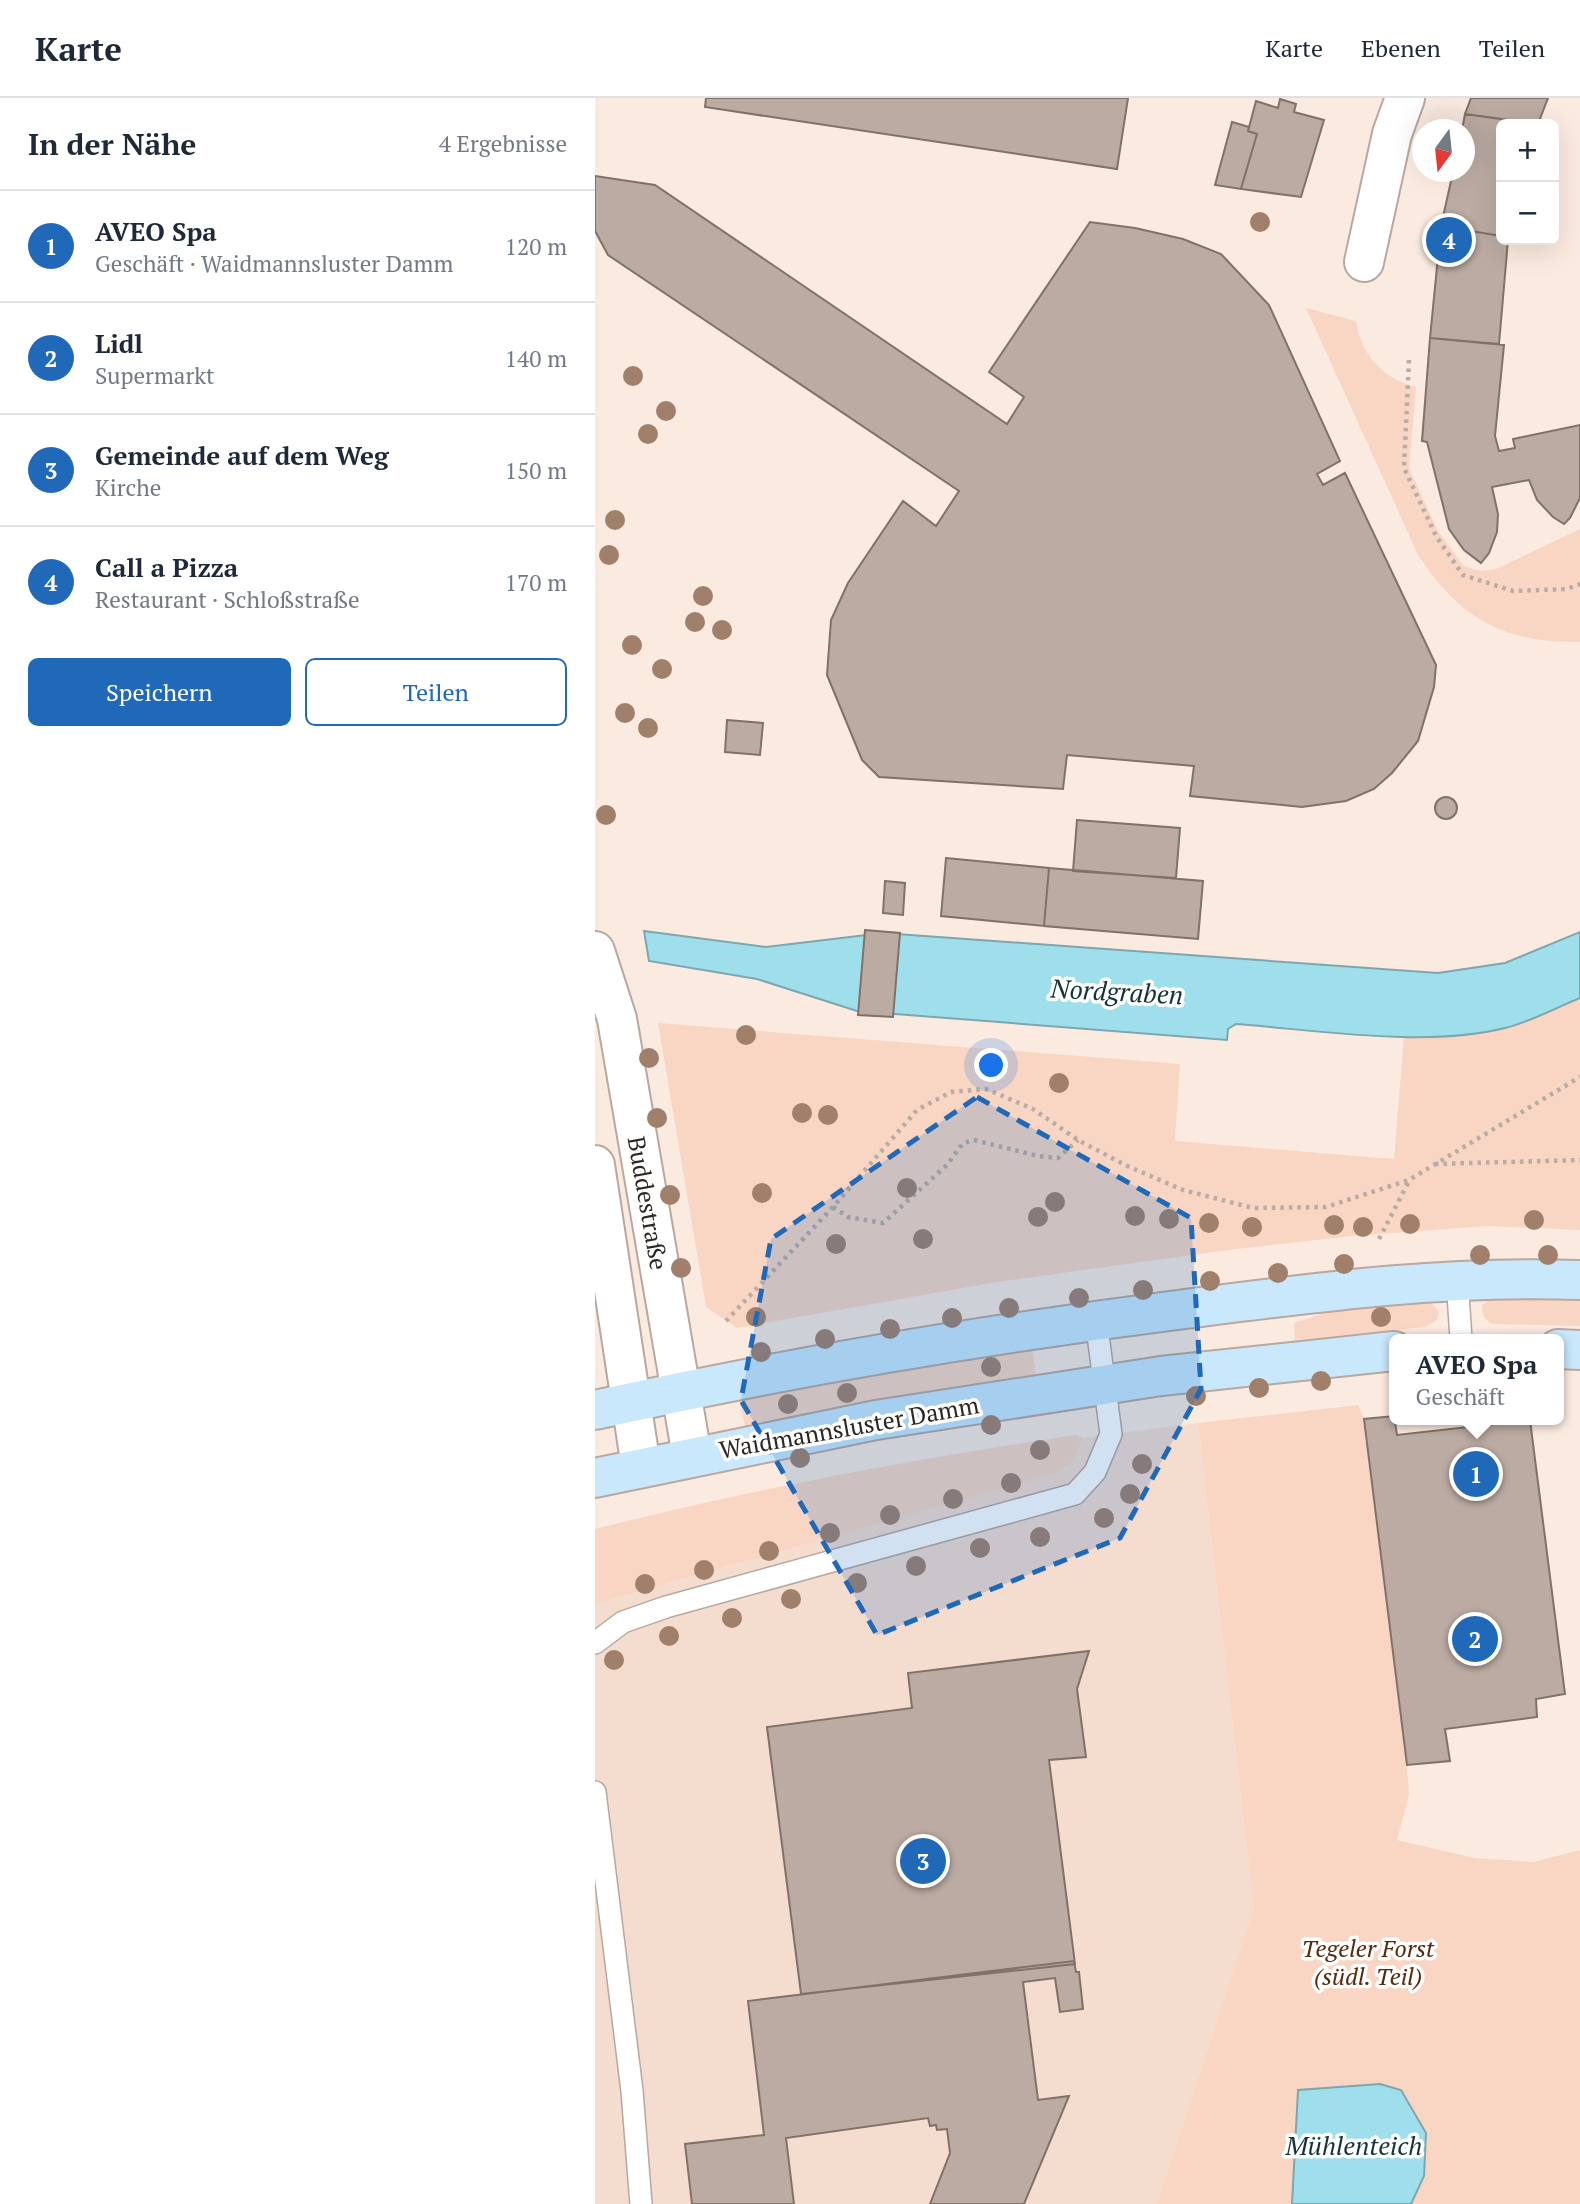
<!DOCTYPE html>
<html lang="de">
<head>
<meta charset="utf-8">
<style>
	:root { --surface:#fff; --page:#f2f2f3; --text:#1f2937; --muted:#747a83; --line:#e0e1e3; --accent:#2069b9 }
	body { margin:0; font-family:"PT Serif",serif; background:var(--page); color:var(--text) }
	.controls { position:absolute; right:21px; top:21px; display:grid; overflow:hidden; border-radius:10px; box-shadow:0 7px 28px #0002 }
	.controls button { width:63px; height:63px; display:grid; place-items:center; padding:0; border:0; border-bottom:2px solid var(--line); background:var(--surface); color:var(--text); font:35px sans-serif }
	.compass { position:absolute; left:817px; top:21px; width:63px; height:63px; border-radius:50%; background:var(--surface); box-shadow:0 7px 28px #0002; rotate:195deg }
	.you { position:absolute; left:397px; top:968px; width:24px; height:24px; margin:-18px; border:5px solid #fff; border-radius:50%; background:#1a73e8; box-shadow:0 0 0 10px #1a73e833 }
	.badge { display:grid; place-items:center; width:46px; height:46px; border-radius:50%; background:var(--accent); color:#fff; font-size:23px; font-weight:700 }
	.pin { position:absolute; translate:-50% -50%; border:4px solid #fff; box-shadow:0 2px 7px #0006 }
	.popup { position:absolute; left:794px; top:1236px; width:175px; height:91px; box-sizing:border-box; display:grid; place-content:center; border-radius:10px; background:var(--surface); filter:drop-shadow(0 2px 5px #0005); font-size:23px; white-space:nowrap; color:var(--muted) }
	.popup b { font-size:26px; color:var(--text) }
	.popup::after { content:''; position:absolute; left:50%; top:100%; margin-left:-14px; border:14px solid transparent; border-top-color:var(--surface) }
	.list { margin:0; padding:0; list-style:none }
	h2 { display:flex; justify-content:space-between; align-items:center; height:91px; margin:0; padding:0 28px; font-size:30px }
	h2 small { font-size:23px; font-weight:400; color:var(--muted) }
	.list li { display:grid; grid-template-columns:46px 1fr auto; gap:21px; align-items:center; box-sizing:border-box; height:112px; padding:0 28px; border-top:2px solid var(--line) }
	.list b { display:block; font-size:26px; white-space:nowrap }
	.list p { margin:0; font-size:23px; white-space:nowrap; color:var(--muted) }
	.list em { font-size:23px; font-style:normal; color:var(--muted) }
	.actions { display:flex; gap:14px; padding:21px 28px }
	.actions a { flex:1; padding:16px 0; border:2px solid var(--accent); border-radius:10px; text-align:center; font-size:24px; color:var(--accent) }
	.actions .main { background:var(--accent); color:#fff }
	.map { position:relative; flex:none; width:985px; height:2106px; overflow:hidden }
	header { display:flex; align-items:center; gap:42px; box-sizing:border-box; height:98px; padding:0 35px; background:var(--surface); border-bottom:2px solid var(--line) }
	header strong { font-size:33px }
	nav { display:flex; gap:38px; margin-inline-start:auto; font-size:24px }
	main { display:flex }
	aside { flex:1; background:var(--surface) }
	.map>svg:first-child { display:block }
</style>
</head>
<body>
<header>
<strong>Karte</strong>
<nav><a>Karte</a><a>Ebenen</a><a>Teilen</a></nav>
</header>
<main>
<aside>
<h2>In der Nähe<small>4 Ergebnisse</small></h2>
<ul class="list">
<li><span class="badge">1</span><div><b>AVEO Spa</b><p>Geschäft · Waidmannsluster Damm</p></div><em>120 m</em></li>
<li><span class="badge">2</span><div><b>Lidl</b><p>Supermarkt</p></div><em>140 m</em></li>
<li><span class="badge">3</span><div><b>Gemeinde auf dem Weg</b><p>Kirche</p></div><em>150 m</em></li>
<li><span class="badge">4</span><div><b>Call a Pizza</b><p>Restaurant · Schloßstraße</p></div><em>170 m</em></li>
</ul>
<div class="actions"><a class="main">Speichern</a><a>Teilen</a></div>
</aside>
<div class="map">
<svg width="985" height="2106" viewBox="0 0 985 2106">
	<rect width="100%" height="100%" fill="#fbeae0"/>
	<path fill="#f4dccf" d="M603,1325L659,1811L562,2106H0V1506L460,1376L470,1371L484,1353L488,1340Z"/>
	<path fill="#f9d6c3" d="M711,210L761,223C766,257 788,281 821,289L814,370L843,433L869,468L886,473L901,471L985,431V544C909,545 865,521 823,457Z
		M985,900V1132L893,1128L756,1138L641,1151L402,1184L142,1230L111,1209L63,925L585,966L580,1043L799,1061L809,938L870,937L911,930Z
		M898,1200L985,1201V1228L898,1226C889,1222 887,1217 887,1207Z
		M835,1203L844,1214L842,1222L830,1229L700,1242L699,1225L745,1210Z
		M437,1250L441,1276L150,1328L144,1301Z
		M763,1307L769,1321L812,1667L814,1697L802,1742L879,1760L939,1764L985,1752V2106H816L829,2078L703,1992L697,2106H562L659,1811L603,1325Z
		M481,1337L488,1340C483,1357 476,1368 460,1376L0,1506V1431C158,1391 319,1361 481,1337Z"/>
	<path fill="#9fdeeb" stroke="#7da7af" stroke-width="2" d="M49,833L171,849L288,835L843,875L910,865L985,834V900C961,910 935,924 910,930C831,950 722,932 641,926L633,931L632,942L262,913L162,881L54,863Z
		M785,1986L806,1992L831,2035L829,2078L816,2106H697L703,1992Z"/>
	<path fill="#bbaba2" stroke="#807169" stroke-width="2" d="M111,0H533L522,71L110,9Z
		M876,0H953L943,26L870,16Z
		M685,1L701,6L699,14L729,22L706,99L646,91L662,36L653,33L661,3L683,10Z
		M870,16L939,26H906V138L846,128L858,74H870V32H867Z
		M637,24L654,29L653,33L662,36L646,91L620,87Z
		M0,78L60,87L412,326L429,299L394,274L495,124L540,130L588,141L626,156L674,207L745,363L722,376L728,387L750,375L841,567L839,589L823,643L797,675L779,691L751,703L707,709L595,698L599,668L472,657L468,691L284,679L267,662L232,577L236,522L253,485L308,403L341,428L364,393L13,157L0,133Z
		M846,128L906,138V142H913L904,246L835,240Z
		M835,240L909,247L900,338L904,353L920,350L918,341L985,327V400L975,420L969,426L958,419L942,402L934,382L897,389L903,416L902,434L894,455L886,465L869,452L854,431L832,344L827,343Z
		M132,622L168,625L165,657L130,654Z
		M840 710a11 11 0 1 1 22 0a11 11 0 1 1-22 0Z
		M482,722L585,730L581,780L478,773Z
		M351,760L454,770L449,828L346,818Z
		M454,770L608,783L603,841L449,828Z
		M290,783L310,785L308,817L288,815Z
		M270,832L305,835L298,919L263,917Z
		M799,1318L802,1337L935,1322L970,1596L941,1601L942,1619L850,1631L855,1663L812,1667L769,1321Z
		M494,1553L482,1591L491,1659L454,1662L480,1866L206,1896L172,1629L317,1610L313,1575Z
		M479,1863L481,1874H484L488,1911L465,1914L460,1880L428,1884L443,2002L474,1998L429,2106H335L355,2055L352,2031L342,2032L341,2027L335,2028L333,2020L191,2040L199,2106H97L90,2046L169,2037L153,1903Z"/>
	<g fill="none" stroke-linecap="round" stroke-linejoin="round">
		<g stroke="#b8a89f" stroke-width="24">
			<path id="lane" d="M862,1181L866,1241
				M0,1545L28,1524L71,1509L480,1396L500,1374L516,1336L501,1222
				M0,1694L37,1993L46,2106"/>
		</g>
		<g stroke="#b8a89f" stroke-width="42">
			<path id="street" d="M769,164L797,36L810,0
				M0,853L22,921L97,1358
				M0,1067L46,1369"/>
		</g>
		<g stroke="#b8a89f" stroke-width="42">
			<path id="secondary" d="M963,1251L985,1252
				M0,1312C195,1269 392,1236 590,1211C724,1194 849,1177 985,1182
				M0,1380L281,1322L566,1278L799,1253"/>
		</g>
		<path stroke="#baaca4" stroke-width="4.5" stroke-dasharray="3.5 5" stroke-linecap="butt" d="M814,262L809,370L841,438L868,477L918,493L972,491L985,486
			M840,1066L985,1062
			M238,1109L253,1119L288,1125L352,1067L368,1045L379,1042L443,1058L463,1060L483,1042
			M784,1141L814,1083
			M131,1223L238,1109L322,1012L356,994L391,991L438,1011L483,1042L530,1067L588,1092L658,1110L731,1109L814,1082L985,979"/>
		<use href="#lane" stroke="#fff" stroke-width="21"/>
		<use href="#street" stroke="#fff" stroke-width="38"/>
		<use href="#secondary" stroke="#c9e8fc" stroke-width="38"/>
	</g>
	<g fill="#a0806b">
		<circle cx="665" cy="124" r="10"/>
		<circle cx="38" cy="278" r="10"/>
		<circle cx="71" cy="313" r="10"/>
		<circle cx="53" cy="336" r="10"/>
		<circle cx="20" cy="422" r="10"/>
		<circle cx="14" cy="457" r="10"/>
		<circle cx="108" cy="498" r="10"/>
		<circle cx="100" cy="524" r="10"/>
		<circle cx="127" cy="532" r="10"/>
		<circle cx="37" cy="547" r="10"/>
		<circle cx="67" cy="571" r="10"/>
		<circle cx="30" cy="615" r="10"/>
		<circle cx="53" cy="630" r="10"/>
		<circle cx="11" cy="717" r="10"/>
		<circle cx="151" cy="937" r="10"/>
		<circle cx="54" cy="960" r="10"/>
		<circle cx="464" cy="985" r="10"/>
		<circle cx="207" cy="1015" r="10"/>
		<circle cx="233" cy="1017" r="10"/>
		<circle cx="62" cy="1020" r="10"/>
		<circle cx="312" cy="1090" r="10"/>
		<circle cx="167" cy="1095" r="10"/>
		<circle cx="75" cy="1097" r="10"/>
		<circle cx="460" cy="1104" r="10"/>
		<circle cx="540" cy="1118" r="10"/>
		<circle cx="443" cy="1119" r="10"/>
		<circle cx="574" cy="1121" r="10"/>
		<circle cx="939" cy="1122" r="10"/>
		<circle cx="614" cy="1125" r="10"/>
		<circle cx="815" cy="1126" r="10"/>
		<circle cx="739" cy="1127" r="10"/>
		<circle cx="657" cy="1129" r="10"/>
		<circle cx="768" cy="1129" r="10"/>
		<circle cx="328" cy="1141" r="10"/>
		<circle cx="241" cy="1146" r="10"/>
		<circle cx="885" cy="1157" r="10"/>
		<circle cx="953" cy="1157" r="10"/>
		<circle cx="749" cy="1166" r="10"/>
		<circle cx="86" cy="1170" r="10"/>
		<circle cx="683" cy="1175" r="10"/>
		<circle cx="615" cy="1183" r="10"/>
		<circle cx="548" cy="1192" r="10"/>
		<circle cx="484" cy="1200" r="10"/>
		<circle cx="414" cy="1210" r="10"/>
		<circle cx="161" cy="1219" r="10"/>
		<circle cx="786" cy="1219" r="10"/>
		<circle cx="357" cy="1220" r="10"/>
		<circle cx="295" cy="1231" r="10"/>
		<circle cx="230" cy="1241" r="10"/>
		<circle cx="166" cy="1254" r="10"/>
		<circle cx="396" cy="1269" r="10"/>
		<circle cx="726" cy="1283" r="10"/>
		<circle cx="664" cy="1290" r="10"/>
		<circle cx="252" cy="1295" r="10"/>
		<circle cx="601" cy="1298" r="10"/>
		<circle cx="193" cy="1306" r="10"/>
		<circle cx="396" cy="1327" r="10"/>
		<circle cx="445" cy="1352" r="10"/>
		<circle cx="205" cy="1360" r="10"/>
		<circle cx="547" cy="1366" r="10"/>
		<circle cx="416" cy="1385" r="10"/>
		<circle cx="535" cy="1396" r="10"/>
		<circle cx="358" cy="1401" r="10"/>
		<circle cx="295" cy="1417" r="10"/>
		<circle cx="509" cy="1420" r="10"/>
		<circle cx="235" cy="1435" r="10"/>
		<circle cx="445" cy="1439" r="10"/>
		<circle cx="385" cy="1450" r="10"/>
		<circle cx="174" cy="1453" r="10"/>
		<circle cx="321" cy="1468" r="10"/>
		<circle cx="109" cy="1472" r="10"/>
		<circle cx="262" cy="1485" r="10"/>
		<circle cx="50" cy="1486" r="10"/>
		<circle cx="196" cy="1501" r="10"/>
		<circle cx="137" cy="1520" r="10"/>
		<circle cx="74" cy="1538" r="10"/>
		<circle cx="19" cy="1562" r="10"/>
	</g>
	<path fill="#2069b9" fill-opacity="0.2" stroke="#2069b9" stroke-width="5" stroke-dasharray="14 9" stroke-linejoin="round" d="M382,999L596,1120L606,1291L525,1440L282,1537L146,1302L176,1141Z"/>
	<g text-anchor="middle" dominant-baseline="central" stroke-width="7" stroke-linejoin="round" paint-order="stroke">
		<g font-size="24" fill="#2d2723" stroke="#fff">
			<text transform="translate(53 1105) rotate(80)">Buddestraße</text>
			<text transform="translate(254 1329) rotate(-10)">Waidmannsluster Damm</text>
		</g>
		<g font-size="24" font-style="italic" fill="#562a0b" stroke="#fff">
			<text x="773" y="1850">Tegeler Forst<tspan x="773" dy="28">(südl. Teil)</tspan></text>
		</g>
		<g font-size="26" font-style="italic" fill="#133339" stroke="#fff">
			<text transform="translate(522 893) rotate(3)">Nordgraben</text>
			<text x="759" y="2047">Mühlenteich</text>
		</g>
	</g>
</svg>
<div class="controls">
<button>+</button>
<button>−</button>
</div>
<svg class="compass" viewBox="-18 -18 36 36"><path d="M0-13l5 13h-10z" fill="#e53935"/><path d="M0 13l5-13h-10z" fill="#747a83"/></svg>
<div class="you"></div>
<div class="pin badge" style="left:881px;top:1376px">1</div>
<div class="popup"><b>AVEO Spa</b>Geschäft</div>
<div class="pin badge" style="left:880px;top:1541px">2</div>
<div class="pin badge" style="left:328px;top:1763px">3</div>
<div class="pin badge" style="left:854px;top:142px">4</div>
</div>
</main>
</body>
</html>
